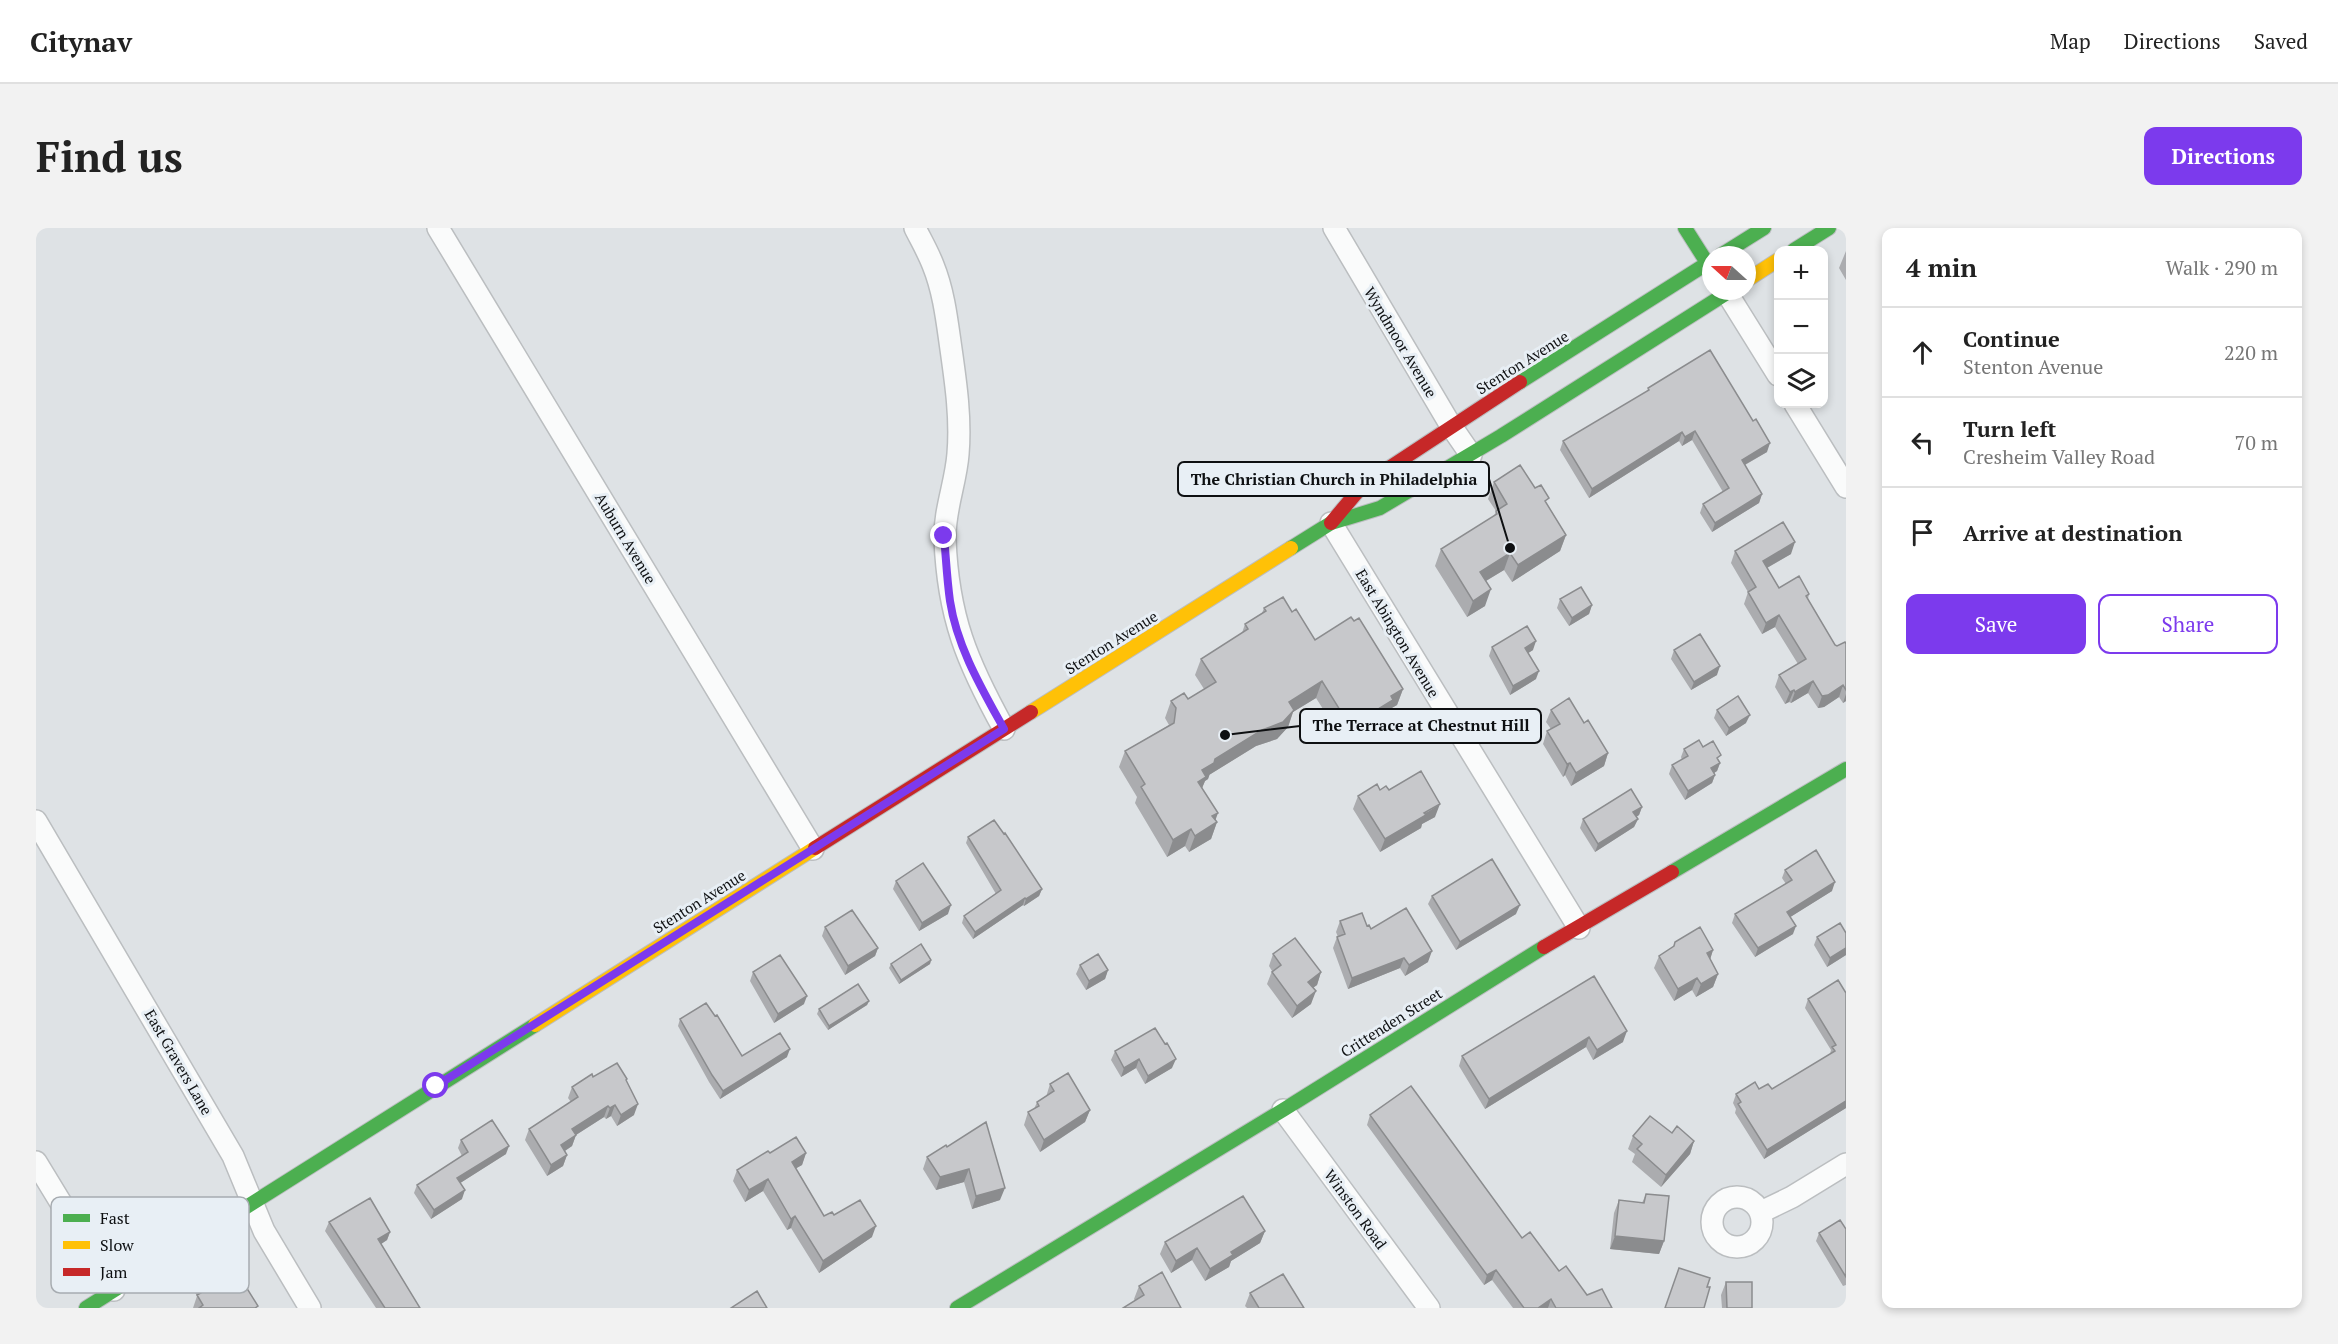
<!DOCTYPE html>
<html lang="en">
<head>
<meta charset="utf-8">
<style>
	:root { --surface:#fff; --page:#f2f2f2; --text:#222; --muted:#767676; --line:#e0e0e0; --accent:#7c3aed }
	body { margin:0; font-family:"PT Serif",serif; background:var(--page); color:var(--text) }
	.controls { position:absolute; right:18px; top:18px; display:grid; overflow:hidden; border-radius:12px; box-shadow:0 3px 9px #0003 }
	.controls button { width:54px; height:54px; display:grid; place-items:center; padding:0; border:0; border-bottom:2px solid var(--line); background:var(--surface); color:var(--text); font:30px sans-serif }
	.compass { position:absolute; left:1666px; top:18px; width:54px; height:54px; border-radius:50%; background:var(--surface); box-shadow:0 3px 9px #0003; rotate:291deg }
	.stop { position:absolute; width:18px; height:18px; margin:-14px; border:4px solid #7c3aed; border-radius:50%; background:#fff }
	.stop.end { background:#7c3aed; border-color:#fff; box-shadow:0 2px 6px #0008 }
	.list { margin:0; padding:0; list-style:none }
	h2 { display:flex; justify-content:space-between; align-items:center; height:78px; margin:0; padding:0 24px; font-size:26px }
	h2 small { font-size:20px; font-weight:400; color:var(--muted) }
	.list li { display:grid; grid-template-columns:39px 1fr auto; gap:18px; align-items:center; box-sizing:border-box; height:90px; padding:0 24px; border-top:2px solid var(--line) }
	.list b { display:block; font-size:22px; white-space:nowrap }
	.list p { margin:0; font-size:20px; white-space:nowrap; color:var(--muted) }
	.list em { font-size:20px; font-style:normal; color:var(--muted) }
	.actions { display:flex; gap:12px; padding:18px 24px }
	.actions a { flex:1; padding:14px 0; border:2px solid var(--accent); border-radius:12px; text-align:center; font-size:21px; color:var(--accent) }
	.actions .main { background:var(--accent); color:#fff }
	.icon { flex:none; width:33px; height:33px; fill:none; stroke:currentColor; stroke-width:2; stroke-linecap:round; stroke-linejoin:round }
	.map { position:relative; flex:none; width:1810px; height:1080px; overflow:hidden; border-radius:12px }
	header { display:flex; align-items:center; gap:36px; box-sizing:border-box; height:84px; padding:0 30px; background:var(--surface); border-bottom:2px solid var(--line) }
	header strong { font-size:28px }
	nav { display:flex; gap:33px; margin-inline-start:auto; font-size:21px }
	.intro { display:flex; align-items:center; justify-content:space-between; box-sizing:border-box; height:144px; padding:0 36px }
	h1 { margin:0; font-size:42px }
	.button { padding:15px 27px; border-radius:12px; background:var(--accent); color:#fff; font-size:21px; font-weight:700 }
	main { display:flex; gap:36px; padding:0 36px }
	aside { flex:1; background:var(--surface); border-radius:12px; box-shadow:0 3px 9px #0003 }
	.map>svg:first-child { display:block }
</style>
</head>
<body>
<header>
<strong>Citynav</strong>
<nav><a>Map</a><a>Directions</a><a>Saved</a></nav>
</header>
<div class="intro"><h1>Find us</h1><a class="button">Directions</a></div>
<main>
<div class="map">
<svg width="1810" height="1080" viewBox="0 0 1810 1080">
	<rect width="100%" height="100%" fill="#dee2e5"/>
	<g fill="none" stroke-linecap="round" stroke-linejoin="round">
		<g stroke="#bbbec0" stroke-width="24">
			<path id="street" d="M402,0L777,621
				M879,0C885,12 892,24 897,37C908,64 911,93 915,121C920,156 925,191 922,226C920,254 908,283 909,311C912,389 931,434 968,501
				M1298,0L1415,198L1435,227
				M1691,65L1742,147
				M1759,176L1810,259
				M1295,295L1543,700
				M0,593L197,928L228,1003L274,1080
				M1247,882L1393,1080
				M0,934L78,1062
				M1676 994a25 25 0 1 1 50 0a25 25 0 1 1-50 0Z
				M1725,984L1756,969L1810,936"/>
		</g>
		<g stroke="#bbbec0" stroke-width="16">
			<path id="fast" d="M1649,0L1675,41
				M1758,22L1793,0
				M1685,27L1728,0
				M1484,154L1675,33
				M1255,320L1295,295L1344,280L1465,208L1694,63
				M1636,644L1810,541
				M50,1080L499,797
				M921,1080L1247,882L1508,719"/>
		</g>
		<g stroke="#bbbec0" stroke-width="16">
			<path id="slow" d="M1711,52L1742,32
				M995,484L1255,320
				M499,797L779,620"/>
		</g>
		<g stroke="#bbbec0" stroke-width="16">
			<path id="jam" d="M1295,295L1327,257L1484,154
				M779,620L995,484
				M1508,719L1636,644"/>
		</g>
		<use href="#street" stroke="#fafbfb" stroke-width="21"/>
		<use href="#fast" stroke="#4caf50" stroke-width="14"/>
		<use href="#slow" stroke="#ffc107" stroke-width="14"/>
		<use href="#jam" stroke="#c62828" stroke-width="14"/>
	</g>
	<path fill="#abacaf" d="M1810,23V52L1803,40Z
		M1612,160L1731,224L1709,237L1726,266L1723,275L1676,304L1664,285L1667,276L1687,264L1656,212L1646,218L1643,213L1553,270L1524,222L1527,213L1611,164Z
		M1458,254L1499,260L1511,276L1530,307L1524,323L1476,354L1468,342L1450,353L1449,378L1431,389L1399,338L1405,321L1458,288L1460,283L1452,271Z
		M1699,323L1755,326L1731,340L1743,360L1773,366L1772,371L1799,417L1801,418L1810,416V473L1807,475L1803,469L1788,479L1782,480L1772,465L1755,475L1753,474L1749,476L1739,459L1743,447L1762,436L1739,399L1726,406L1708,376L1712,364L1695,335Z
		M1524,371L1556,377L1553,386L1533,398L1521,380Z
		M1228,380L1256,384L1279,412L1367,461L1361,477L1354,481L1351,488L1320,508L1318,504L1306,511L1280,470L1257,484L1252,499L1241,511L1220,518L1173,547L1172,551L1169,553L1166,560L1181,594L1175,611L1153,624L1149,618L1131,629L1099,575L1101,569L1083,539L1089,523L1133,497L1129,490L1135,473L1152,471L1168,461L1159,447L1165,431L1206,405L1209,396L1226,385Z
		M1456,419L1497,422L1492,425L1500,451L1474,467L1453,428Z
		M1638,422L1681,447L1655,462L1635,431Z
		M1515,482L1548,495L1572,525L1568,538L1535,558L1529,547L1527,549L1507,516L1511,503L1515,501L1510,494Z
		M1681,482L1710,495L1690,508L1678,490Z
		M1667,519L1684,535L1681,543L1678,545L1679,547L1676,555L1649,572L1633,546L1636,537L1646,532L1645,529L1648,521Z
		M1344,562H1353L1399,589L1386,596L1385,600L1344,624L1317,581L1322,568Z
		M1606,579L1603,587L1600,589L1602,591L1598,599L1559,624L1544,600L1547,591Z
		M968,606L1006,661L1003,668L988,678L987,677L937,711L926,695L928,688L960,666L930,615L932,609Z
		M1749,642L1796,663L1754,689L1757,706L1719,729L1696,695L1699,686L1750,656L1746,650Z
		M860,653L912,686L883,703L857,661Z
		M1396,668L1480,686L1420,722L1392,676Z
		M1304,693L1331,698L1392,734L1369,748L1364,740L1312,761L1297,720L1301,709H1302L1300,704Z
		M789,699L842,720L839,728L809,747L786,708Z
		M1810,705V727L1791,739L1778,717L1781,709Z
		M1639,714L1677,722L1674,731L1682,746L1677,759L1660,769L1656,762L1638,773L1618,740L1623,728L1637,719Z
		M1237,726L1285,744L1281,757L1277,760L1275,776L1256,790L1231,756L1236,743L1233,738Z
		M895,732L894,736L863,756L853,740L855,736Z
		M1044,737L1072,742L1069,751L1050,762L1040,746Z
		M717,744L768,776L738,795L714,753Z
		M1558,748L1587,814L1557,832L1550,819L1449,881L1423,838L1426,828Z
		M1810,765V880L1728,931L1699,885L1700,881L1697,875L1700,866L1723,861H1736L1794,826L1795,822L1769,780L1772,771Z
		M833,773L831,777L792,802L781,786L783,781Z
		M644,791L706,828L751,829L684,871L673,854L642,798Z
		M1079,823L1136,840L1109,856L1100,840L1085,849L1075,832Z
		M557,849L591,851L590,854L598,887L581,898L575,888L570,891L568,889L540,907L536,918L529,923L531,927L527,938L511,948L489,912L493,901L535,874L532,870L536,859Z
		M1014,856L1054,882L1049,894L1004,924L988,897L992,884L998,881L1001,874L1010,869Z
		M1334,887L1486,1010L1551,1067L1576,1080H1477L1456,1052L1448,1057L1331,897Z
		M1636,905L1658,913L1654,926L1625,959L1596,934L1599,926L1592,921L1597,908Z
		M425,912L470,926L424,955L426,971L395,991L378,965L381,957L426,928L422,920Z
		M910,917L964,972L936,981L928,954L900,962L887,941L891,929Z
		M734,925H770L766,937L760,940L788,988L798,987L836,1009L783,1045L755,1000L751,1002L727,963L709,974L697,953L701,942Z
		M1610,966L1628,1013L1623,1026L1574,1021L1578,985L1583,972L1606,975Z
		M293,994L354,1004L351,1012L345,1016L384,1080H340L289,1003Z
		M1810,1001V1057L1807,1058L1780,1013L1783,1005Z
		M1229,1003L1224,1015L1195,1033L1193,1039L1169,1053L1156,1032L1135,1045L1124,1026L1129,1014Z
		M162,1050H194L221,1080H157L161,1068L158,1063Z
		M1690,1054L1716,1080H1686L1685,1067Z
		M1103,1058L1145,1080L1099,1073L1098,1071Z
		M1214,1065L1268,1080H1211L1209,1078Z"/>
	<path fill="#8b8c8e" d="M1659,203L1656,212L1646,218L1649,209Z
		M1646,204L1643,213L1553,270L1556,261Z
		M1734,215L1731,224L1703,240L1706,232Z
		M1726,266L1723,275L1676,304L1679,295Z
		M1530,307L1524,323L1476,354L1482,337Z
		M1759,314L1755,326L1722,345L1727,333Z
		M1474,325L1468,342L1438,360L1444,344Z
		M1455,361L1449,378L1431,389L1437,373Z
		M1556,377L1553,386L1533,398L1536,390Z
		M1743,387L1739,399L1726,406L1730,395Z
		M1500,413L1497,422L1486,429L1489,420Z
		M1684,438L1681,447L1655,462L1658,454Z
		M1503,443L1500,451L1474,467L1477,458Z
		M1286,453L1280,470L1257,484L1252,499L1241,511L1220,518L1173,547L1179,531L1253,474Z
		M1777,453L1772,465L1755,475L1759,464Z
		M1807,457L1803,469L1788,479L1782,480L1786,468Z
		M1367,461L1361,477L1354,481L1351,488L1320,508L1326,491L1355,468Z
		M1758,462L1753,474L1749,476L1754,464Z
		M1810,466V473L1807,475Z
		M1324,487L1318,504L1306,511L1312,495Z
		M1714,487L1710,495L1690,508L1693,500Z
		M1572,525L1568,538L1535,558L1540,545Z
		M1178,535L1172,551L1169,553L1164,565L1156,570L1166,542Z
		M1534,535L1529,547L1527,549L1531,536Z
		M1684,535L1681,543L1672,549L1675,540Z
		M1679,547L1676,555L1649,572L1652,563Z
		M1404,576L1399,589L1386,596L1385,600L1344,624L1349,611Z
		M1606,579L1603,587L1594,593L1597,584Z
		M1182,585L1178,596L1181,594L1175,611L1153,624L1159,608L1176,588Z
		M1602,591L1598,599L1559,624L1562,616Z
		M1155,601L1149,618L1131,629L1137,612Z
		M1799,654L1796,663L1748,693L1751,684Z
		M1006,661L1003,668L988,678L990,671Z
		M989,670L987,677L937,711L939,704Z
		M915,677L912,686L883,703L886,695Z
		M1484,677L1480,686L1420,722L1424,714Z
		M1760,698L1757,706L1719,729L1722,720Z
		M842,720L839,728L809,747L812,738Z
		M1810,720V727L1791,739L1794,730Z
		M1677,722L1673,735L1671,725Z
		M1396,723L1392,734L1369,748L1373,737Z
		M1368,730L1364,740L1312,761L1316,750Z
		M895,732L894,736L863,756L865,752Z
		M1072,742L1069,751L1050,762L1053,753Z
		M1285,744L1281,757L1268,766L1272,754Z
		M1682,746L1677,759L1660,769L1665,756Z
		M1661,750L1656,762L1638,773L1642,761Z
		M1280,763L1275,776L1256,790L1261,778Z
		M771,768L768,776L738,795L742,786Z
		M833,773L831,777L792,802L793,798Z
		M1591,803L1587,814L1557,832L1561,822Z
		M1553,809L1550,819L1449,881L1453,871Z
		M754,821L751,829L684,871L687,863Z
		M1103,831L1100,840L1085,849L1088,840Z
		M1140,831L1136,840L1109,856L1112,848Z
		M1810,873V880L1728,931L1731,922Z
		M602,876L598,887L581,898L585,887Z
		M579,877L575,888L570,891L574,880Z
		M572,878L568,889L532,912L536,901Z
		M1054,882L1049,894L1004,924L1008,912Z
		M540,907L536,918L521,928L525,917Z
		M1658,913L1654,926L1625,959L1630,947Z
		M473,918L470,926L418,959L421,950Z
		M770,925L766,937L752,945L756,934Z
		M531,927L527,938L511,948L515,937Z
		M933,941L928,954L900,962L904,949Z
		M732,951L727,963L709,974L713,962Z
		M969,960L964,972L936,981L940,968Z
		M429,962L426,971L395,991L398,982Z
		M759,988L755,1000L751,1002L755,991Z
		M840,998L836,1009L783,1045L787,1033Z
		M1229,1003L1224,1015L1195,1033L1193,1039L1169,1053L1174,1041L1195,1024Z
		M354,1004L351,1012L339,1020L342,1011Z
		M1579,1008L1628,1013L1623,1026L1574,1021Z
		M1161,1020L1156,1032L1135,1045L1140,1033Z
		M1460,1042L1456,1052L1448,1057L1451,1047Z
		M1515,1071L1512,1080H1502Z"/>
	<path fill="#c7c8cb" stroke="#8b8c8e" stroke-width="1.5" d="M1674,122L1717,193L1720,191L1734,215L1706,232L1726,266L1679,295L1667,276L1693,260L1659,203L1649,209L1646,204L1556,261L1527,213L1613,162L1612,160L1617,157Z
		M1484,237L1499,260L1505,257L1513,270L1509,273L1530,307L1482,337L1474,325L1444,344L1455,361L1437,373L1405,321L1461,286L1460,283L1471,276L1458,254Z
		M1747,294L1759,314L1727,333L1743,360L1763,348L1773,366L1770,368L1799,417L1801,418L1809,414L1810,416V462L1807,457L1792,467L1786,468L1777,453L1759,464L1758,462L1754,464L1743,447L1770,431L1743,387L1730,395L1712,364L1720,359L1699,323Z
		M1545,359L1556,377L1536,390L1524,371Z
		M1247,369L1256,384L1260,381L1279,412L1315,389L1318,393L1323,390L1367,461L1355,468L1357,472L1326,491L1324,487L1312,495L1286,453L1253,474L1258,482L1247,494L1226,502L1179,531L1178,535L1166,542L1170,549L1162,554L1182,585L1176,588L1181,594L1159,608L1155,601L1137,612L1105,559L1109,556L1089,523L1138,495L1140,480L1135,473L1148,465L1152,471L1180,454L1165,431L1212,401L1209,396L1230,383L1228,380Z
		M1491,398L1500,413L1489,420L1503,443L1477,458L1456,419Z
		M1664,406L1684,438L1658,454L1638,422Z
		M1702,468L1714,487L1693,500L1681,482Z
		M1533,470L1548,495L1552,492L1572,525L1540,545L1534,535L1531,536L1511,503L1524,496L1515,482Z
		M1663,512L1667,519L1677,513L1685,527L1681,530L1684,535L1675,540L1679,547L1652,563L1636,537L1652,528L1648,521Z
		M1385,543L1404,576L1388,585L1390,587L1349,611L1322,568L1341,556L1344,562L1350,558L1353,562Z
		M1595,561L1606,579L1597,584L1602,591L1562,616L1547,591Z
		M958,592L968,606L969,605L1006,661L990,671L989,670L939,704L928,688L965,662L932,609Z
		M1780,622L1799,654L1751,684L1760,698L1722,720L1699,686L1756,652L1749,642Z
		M1456,631L1484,677L1424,714L1396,668Z
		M887,635L915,677L886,695L860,653Z
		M1370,680L1396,723L1373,737L1368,730L1316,750L1301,709L1309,706L1304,693L1326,685L1331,698L1333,697L1335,701Z
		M816,682L842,720L812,738L789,699Z
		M1804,695L1810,705V720L1794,730L1781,709Z
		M1664,699L1677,722L1671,725L1682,746L1665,756L1661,750L1642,761L1623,728L1638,718L1639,714Z
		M1259,710L1285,744L1272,754L1280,763L1261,778L1236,744L1245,737L1237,726Z
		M885,716L895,732L865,752L855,736Z
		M1062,726L1072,742L1053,753L1044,737Z
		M744,727L771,768L742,786L717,744Z
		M1558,748L1591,803L1561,822L1553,809L1453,871L1426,828Z
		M1802,752L1810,765V873L1731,922L1702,876L1705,874L1700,866L1719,854L1723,861L1732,856L1736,861L1799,823L1796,819L1800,817L1772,771Z
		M822,756L833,773L793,798L783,781Z
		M670,775L679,788L681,787L706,828L744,805L754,821L687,863L676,847L644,791Z
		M1119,800L1129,816L1131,815L1140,831L1112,848L1103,831L1088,840L1079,823Z
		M581,835L591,851L590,852L602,876L585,887L579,877L574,880L572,878L536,901L540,907L525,917L531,927L515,937L493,901L542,869L536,859L556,846L557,849Z
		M1032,845L1054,882L1008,912L992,884L1003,878L1001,874L1018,863L1014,856Z
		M1375,858L1486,1010L1494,1004L1523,1043L1530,1038L1551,1067L1566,1061L1576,1080H1520L1515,1071L1502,1080H1488L1460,1042L1451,1047L1334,887Z
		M1614,888L1636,905L1641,898L1658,913L1630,947L1601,921L1606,916L1597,908Z
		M456,892L473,918L421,950L429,962L398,982L381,957L432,924L425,912Z
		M950,894L969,960L940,968L933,941L904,949L891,929L910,917L911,919Z
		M760,909L770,925L756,934L788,988L796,984L798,987L824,972L840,998L787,1033L759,988L755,991L732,951L713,962L701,942L732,923L734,925Z
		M1610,966L1633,968L1628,1013L1579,1008L1583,972L1608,975Z
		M1207,968L1229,1003L1195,1024L1197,1027L1174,1041L1161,1020L1140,1033L1129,1014Z
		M334,970L354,1004L342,1011L384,1080H349L293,994Z
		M1804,992L1810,1001V1049L1783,1005Z
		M185,1036L194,1050L202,1046L222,1078L219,1080H163L167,1077L161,1067L170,1062L162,1050Z
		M1643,1040L1674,1050L1671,1059H1674L1668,1080H1629Z
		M1126,1044L1145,1080H1087L1108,1067L1103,1058Z
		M1247,1046L1268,1080H1223L1214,1065Z
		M1690,1054H1716V1080H1691Z
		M721,1063L731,1080H695Z"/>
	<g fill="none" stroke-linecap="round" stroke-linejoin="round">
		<path stroke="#7c3aed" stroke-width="8" d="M400,858L968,501C946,461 921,419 914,373C911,352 910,330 908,308"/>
	</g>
	<g text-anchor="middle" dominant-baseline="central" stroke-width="6" stroke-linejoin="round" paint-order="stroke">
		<g font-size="15" fill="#0e1012" stroke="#e8eff5">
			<text transform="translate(1365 114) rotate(59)">Wyndmoor Avenue</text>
			<text transform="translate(1486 134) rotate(-32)">Stenton Avenue</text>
			<text transform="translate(590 310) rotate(59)">Auburn Avenue</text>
			<text transform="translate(1362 405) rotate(59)">East Abington Avenue</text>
			<text transform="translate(1075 414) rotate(-32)">Stenton Avenue</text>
			<text transform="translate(663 673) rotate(-32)">Stenton Avenue</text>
			<text transform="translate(1355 794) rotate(-32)">Crittenden Street</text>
			<text transform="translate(143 834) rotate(60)">East Gravers Lane</text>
			<text transform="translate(1320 981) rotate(54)">Winston Road</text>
		</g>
	</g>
	<rect x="15" y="969" width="198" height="96" rx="9" fill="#e8eff5" stroke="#a7acb1" stroke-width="1.5"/>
	<rect x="27" y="986" width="27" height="8" fill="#4caf50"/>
	<rect x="27" y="1013" width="27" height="8" fill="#ffc107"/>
	<rect x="27" y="1040" width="27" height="8" fill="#c62828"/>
	<g font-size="16" fill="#0e1012">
		<text x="64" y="996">Fast</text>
		<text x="64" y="1023">Slow</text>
		<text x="64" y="1050">Jam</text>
	</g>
	<path fill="none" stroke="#0e1012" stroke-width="2" d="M1474 320L1453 251M1189 507L1264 498"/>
	<g fill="#0e1012" stroke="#e8eff5" stroke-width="2">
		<circle cx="1474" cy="320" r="6"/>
		<circle cx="1189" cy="507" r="6"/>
	</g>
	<g fill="#e8eff5" stroke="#0e1012" stroke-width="2">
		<rect x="1142" y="234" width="311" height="34" rx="6"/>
		<rect x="1264" y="481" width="241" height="34" rx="6"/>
	</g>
	<g font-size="16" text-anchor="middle" font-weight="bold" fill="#0e1012">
		<text x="1298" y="257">The Christian Church in Philadelphia</text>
		<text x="1385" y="503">The Terrace at Chestnut Hill</text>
	</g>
</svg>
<div class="controls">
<button>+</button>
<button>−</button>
<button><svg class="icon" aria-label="layers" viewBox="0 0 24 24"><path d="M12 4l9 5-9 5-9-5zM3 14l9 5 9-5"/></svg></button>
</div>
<svg class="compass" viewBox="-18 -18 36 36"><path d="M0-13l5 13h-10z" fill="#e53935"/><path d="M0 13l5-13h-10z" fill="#767676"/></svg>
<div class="stop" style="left:400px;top:858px"></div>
<div class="stop end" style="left:908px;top:308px"></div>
</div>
<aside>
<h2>4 min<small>Walk · 290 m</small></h2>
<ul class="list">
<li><svg class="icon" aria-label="ahead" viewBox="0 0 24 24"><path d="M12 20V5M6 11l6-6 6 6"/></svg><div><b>Continue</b><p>Stenton Avenue</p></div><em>220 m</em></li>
<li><svg class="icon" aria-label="left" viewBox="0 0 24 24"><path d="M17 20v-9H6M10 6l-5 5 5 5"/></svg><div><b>Turn left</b><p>Cresheim Valley Road</p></div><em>70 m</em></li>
<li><svg class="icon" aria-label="arrive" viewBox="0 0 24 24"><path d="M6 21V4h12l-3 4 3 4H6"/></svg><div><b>Arrive at destination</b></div></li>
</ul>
<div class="actions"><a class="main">Save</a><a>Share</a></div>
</aside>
</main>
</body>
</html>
